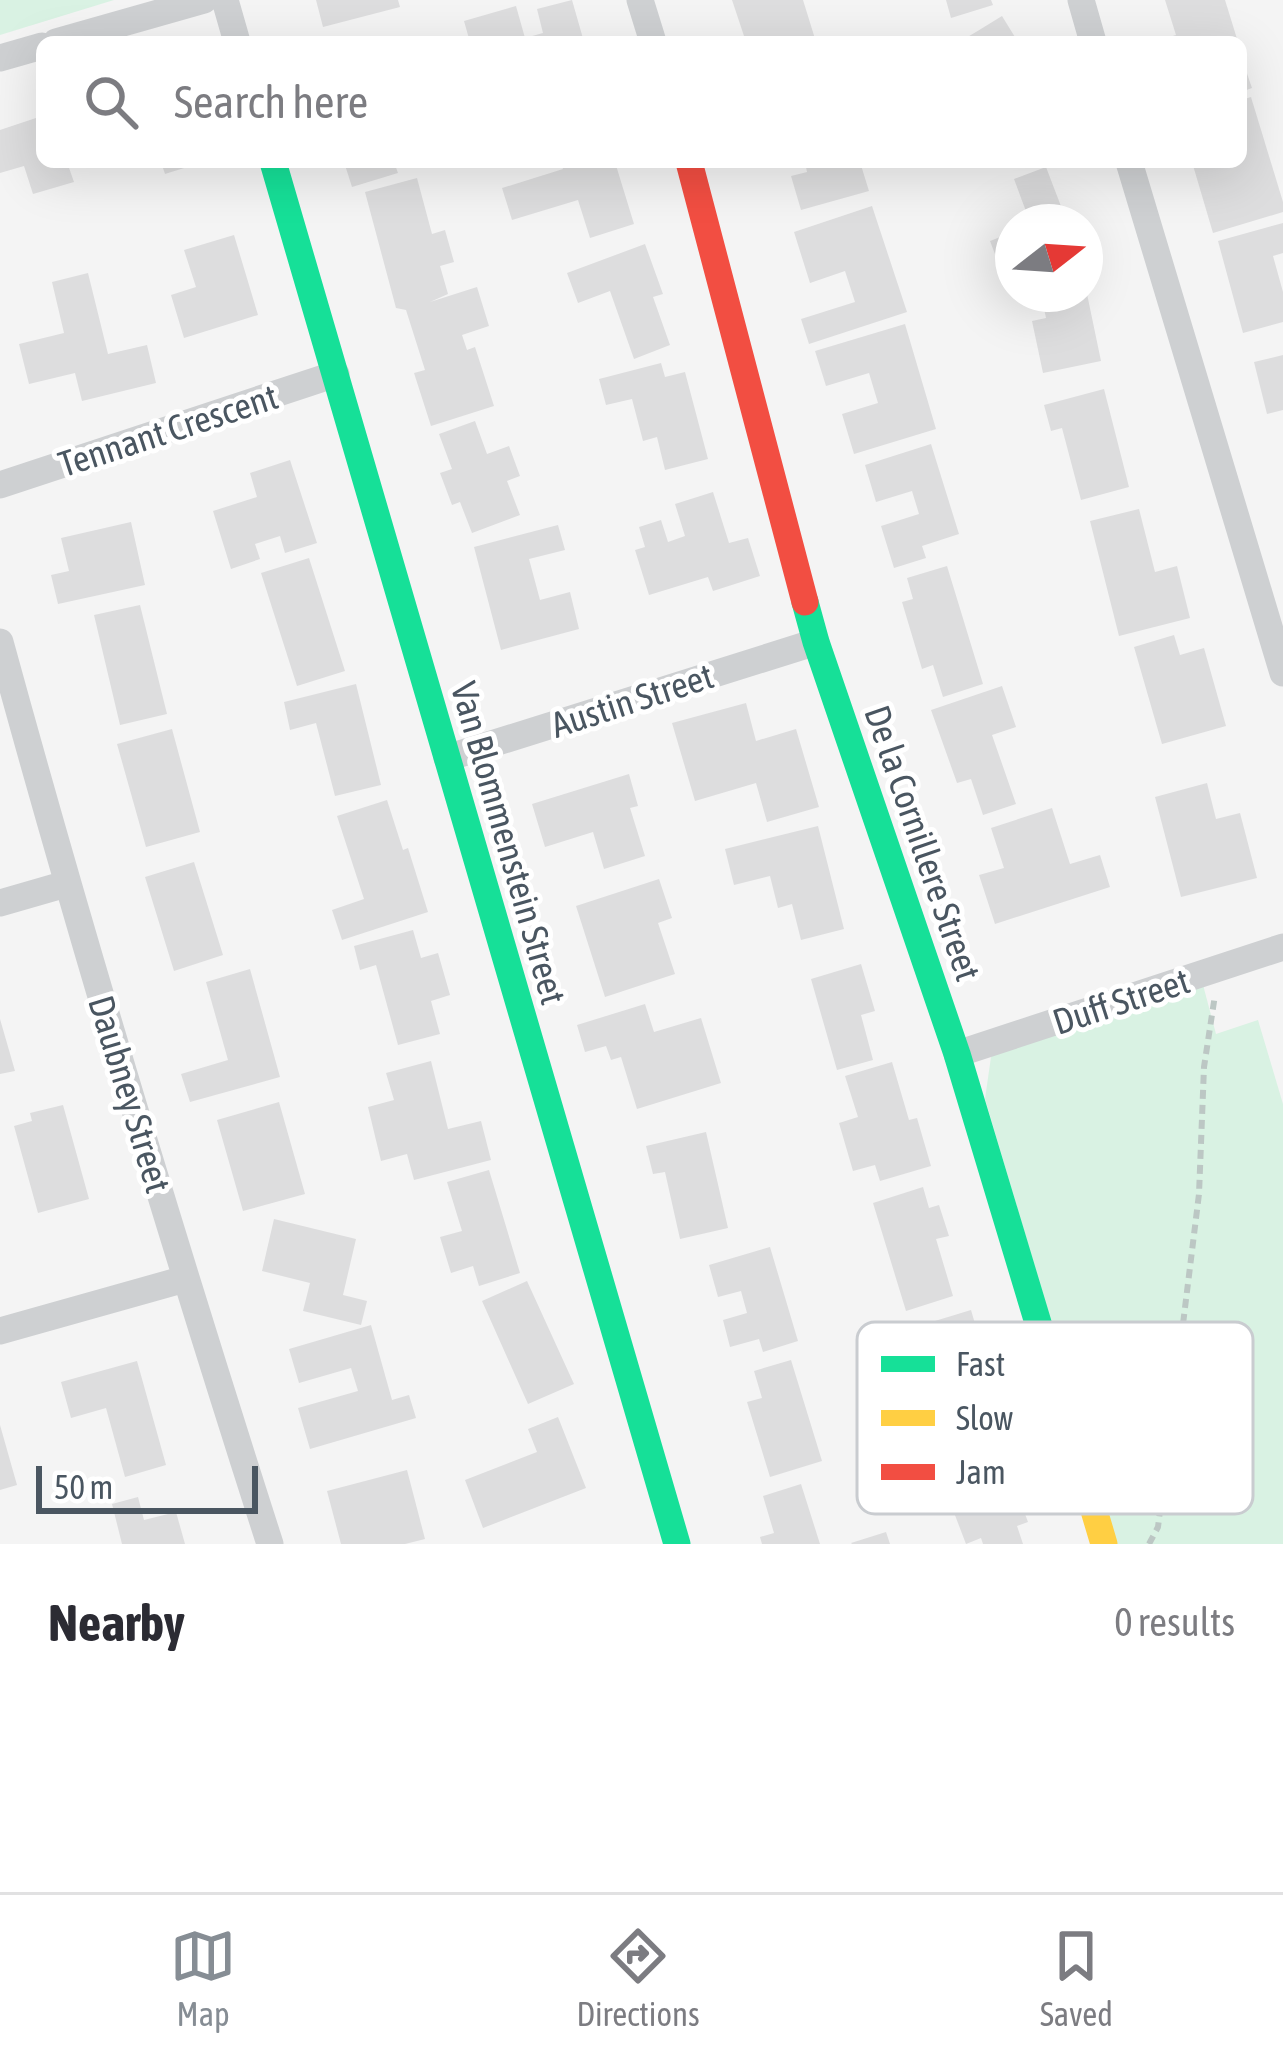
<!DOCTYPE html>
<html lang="en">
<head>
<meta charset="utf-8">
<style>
	:root { --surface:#fff; --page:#f2f2f3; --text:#2b2b33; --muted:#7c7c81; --line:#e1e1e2; --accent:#868d94 }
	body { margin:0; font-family:"Asap Condensed",sans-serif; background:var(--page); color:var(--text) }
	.compass { position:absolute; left:995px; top:204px; width:108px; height:108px; border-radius:50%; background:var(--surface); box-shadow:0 12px 48px #0002; rotate:73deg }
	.scale { position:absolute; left:36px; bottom:30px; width:222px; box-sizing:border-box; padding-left:12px; border:6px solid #4a5661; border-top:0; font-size:33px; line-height:42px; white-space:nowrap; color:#4a5661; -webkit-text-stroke:9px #fff; paint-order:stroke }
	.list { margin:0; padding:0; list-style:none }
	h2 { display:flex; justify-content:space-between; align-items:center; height:156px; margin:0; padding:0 48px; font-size:51px }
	h2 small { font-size:39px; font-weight:400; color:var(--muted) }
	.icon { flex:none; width:66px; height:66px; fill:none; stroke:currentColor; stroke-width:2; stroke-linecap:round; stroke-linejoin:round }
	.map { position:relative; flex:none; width:1283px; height:1544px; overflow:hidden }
	.search { position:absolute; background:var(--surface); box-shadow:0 12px 48px #0002; left:36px; right:36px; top:36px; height:132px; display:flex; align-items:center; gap:30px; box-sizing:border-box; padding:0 42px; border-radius:18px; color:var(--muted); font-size:45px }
	.sheet { height:348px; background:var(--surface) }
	nav { display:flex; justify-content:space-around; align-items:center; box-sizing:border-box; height:168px; border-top:3px solid var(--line); background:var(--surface); font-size:33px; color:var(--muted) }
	nav a { display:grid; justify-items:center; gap:6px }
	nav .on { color:var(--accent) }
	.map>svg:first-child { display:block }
</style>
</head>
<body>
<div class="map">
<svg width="1283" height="1544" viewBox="0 0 1283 1544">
	<rect width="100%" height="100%" fill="#f4f4f4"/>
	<path fill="#d9f2e3" d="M0,0H114L0,35Z
		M1202,981L1216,1034L1258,1020L1283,1104V1544H1117L985,1099L991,1057L1017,1036Z"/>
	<path fill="#ddddde" d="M316,0H398L400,7L323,27Z
		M572,0L584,42H470L464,21L516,6L525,38L543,33L537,9Z
		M732,0H803L816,42H768L767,40L746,42Z
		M946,0H991L993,5L951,18Z
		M1165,0H1225L1238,42H1167L1166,38L1176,35Z
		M1002,16L1018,42H959L976,32Z
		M1241,56L1252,88L1241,92Z
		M1251,97L1283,202V212L1213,233L1192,162H1241V100Z
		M42,116V162H67L74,182L33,194L24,166L0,173V130Z
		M161,162H200V163L165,174Z
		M344,162H394L398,173L352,187Z
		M561,162H615L634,224L590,238L578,200L512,220L502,188L563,169Z
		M805,162H860L869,191L801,210L791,176L807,172Z
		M1046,167L1067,222H1030L1014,179Z
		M417,178L432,234L445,230L454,262L440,266L448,294L430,302L477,287L489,326L462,335L467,350L475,347L494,406L431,426L414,373L425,370L406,310L396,308L365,192Z
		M872,206L907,312L809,344L801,319L855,302L845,271L810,283L794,232Z
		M1283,223V253L1273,256L1283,292V322L1243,333L1218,241Z
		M1013,232V274L1004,278L990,241Z
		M234,235L258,315L184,338L171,295L196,287L184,250Z
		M645,244L663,294L653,297L670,345L634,359L610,291L578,303L567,273Z
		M88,273L108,354L147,345L156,383L82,401L75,373L29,384L19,344L64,333L52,282Z
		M1041,294H1087L1101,361L1043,373L1032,321L1046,318Z
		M905,324L936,429L854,454L842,414L878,403L869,373L826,386L815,351Z
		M1283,355V410L1267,414L1254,362Z
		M661,363L665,377L685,372L708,459L665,470L657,437L643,441L632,399L606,405L599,379Z
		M1104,389L1129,487L1081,500L1062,428L1051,431L1044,405Z
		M475,421L487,454L509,446L520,476L507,481L520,515L472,533L460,502L452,505L440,473L452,469L439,434Z
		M931,444L959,534L922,546L926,558L894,568L881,526L919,514L912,491L876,502L865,465Z
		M290,460L317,543L285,553L280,536L255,544L260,559L231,569L213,511L257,497L250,473Z
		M713,492L729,543L748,538L760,576L713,591L708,577L649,595L635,550L645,547L639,527L661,520L668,542L685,536L675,504Z
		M1139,509L1155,572L1177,566L1190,618L1119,636L1090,521Z
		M131,522L145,585L58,604L51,575L69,571L61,538Z
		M558,525L565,550L529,559L540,600L570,592L579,629L501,650L474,547Z
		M309,558L345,671L297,686L261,573Z
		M947,566L983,684L943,697L933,665L922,669L902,602L913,599L907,578Z
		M140,605L167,714L120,725L94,615Z
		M1174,635L1180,655L1204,648L1226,726L1162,744L1134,647Z
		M356,684L381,785L335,796L316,723L290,730L284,702Z
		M1002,686L1016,727L992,735L1016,804L983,815L971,779L957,783L931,710Z
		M746,703L756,741L796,729L819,807L767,822L756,783L695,801L672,723Z
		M172,729L200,832L146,847L117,744Z
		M629,774L638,806L630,808L645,856L604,869L593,832L545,847L532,804Z
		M1207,783L1216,819L1240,813L1257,878L1181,897L1155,797Z
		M387,800L403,850L408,848L428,912L342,940L332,910L364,899L337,816Z
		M1052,808L1070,864L1100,855L1110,887L995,924L979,875L1004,868L991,828Z
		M818,826L844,929L801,940L792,904L778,908L770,876L734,885L725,849Z
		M194,862L223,955L174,971L145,877Z
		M659,879L672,918L658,923L675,974L605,997L576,906Z
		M413,930L421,958L438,953L450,995L431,1001L440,1034L398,1045L376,965L360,970L354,946Z
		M861,964L875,1011L861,1015L873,1060L837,1070L811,979Z
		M250,969L280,1077L190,1102L181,1074L228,1060L206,982Z
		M645,1004L654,1032L701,1018L721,1083L637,1109L621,1057L611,1060L606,1046L585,1052L577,1025Z
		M0,1019L15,1071L0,1074Z
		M431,1061L448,1129L481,1121L491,1160L414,1180L407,1154L381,1161L368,1107L394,1100L386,1073Z
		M892,1062L909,1120L917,1118L931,1166L880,1181L875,1165L853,1171L839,1123L858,1117L845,1076Z
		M279,1102L305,1194L243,1211L217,1120Z
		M63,1105L89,1199L38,1213L14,1126L32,1121L30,1113Z
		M706,1132L728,1228L680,1239L665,1172L653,1174L646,1146Z
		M489,1170L520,1273L479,1286L473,1266L451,1273L440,1237L462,1231L447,1182Z
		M923,1187L929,1208L939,1205L949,1236L936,1239L953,1296L906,1311L873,1203Z
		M274,1219L356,1239L343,1295L367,1301L361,1325L303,1311L310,1283L262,1271Z
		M770,1247L798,1341L763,1352L759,1339L730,1347L723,1320L747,1313L741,1291L718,1297L709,1265Z
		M527,1281L574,1384L528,1404L482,1301Z
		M971,1310L990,1375L943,1388L925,1324Z
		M371,1325L392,1400L409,1395L416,1418L310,1449L298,1408L358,1391L351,1368L299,1383L289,1349Z
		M791,1360L822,1461L770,1477L747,1402L762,1398L754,1371Z
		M137,1361L166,1465L125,1477L106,1408L71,1418L61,1382Z
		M558,1417L586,1488L483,1528L465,1480L537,1452L528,1429Z
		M0,1425L17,1485L0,1490Z
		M986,1432L1008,1490L1015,1487L1028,1522L1017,1526L1023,1544H983L981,1538L966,1544L953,1510L964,1507L942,1448Z
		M407,1470L425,1539L405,1544H341L327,1491Z
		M801,1484L820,1544H762L760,1537L774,1533L763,1496Z
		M138,1497L144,1520L176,1512L185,1544H122L112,1504Z
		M886,1532L890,1544H852L851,1543Z"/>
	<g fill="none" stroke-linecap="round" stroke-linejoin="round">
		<path stroke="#bcc7c4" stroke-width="6" stroke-dasharray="9 6" stroke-linecap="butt" d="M1149,1544L1158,1527L1199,1194L1204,1067L1215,995"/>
		<path stroke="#ced0d2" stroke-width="27" d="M225,0L237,42
			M640,0L653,42
			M1081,0L1093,42
			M56,42L204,0
			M0,58L42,46
			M1129,162L1283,673
			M0,485L336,374
			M0,642C83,945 174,1245 270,1544
			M447,758L816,642
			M0,903L66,884
			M957,1054L1283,947
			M0,1331L185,1279"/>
		<path stroke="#16e098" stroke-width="27" d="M273,162L677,1544
			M805,602L816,642L957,1054L1054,1376"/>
		<path stroke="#ffcf43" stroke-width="27" d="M1054,1376L1104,1544"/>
		<path stroke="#f24e42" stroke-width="27" d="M689,162L805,602"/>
	</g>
	<g text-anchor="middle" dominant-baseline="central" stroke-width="10" stroke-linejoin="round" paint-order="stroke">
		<g font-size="36" fill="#4a5661" stroke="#fff">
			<text transform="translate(168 430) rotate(-18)">Tennant Crescent</text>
			<text transform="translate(632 700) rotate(-18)">Austin Street</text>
			<text transform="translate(509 843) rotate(74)">Van Blommenstein Street</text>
			<text transform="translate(923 843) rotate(71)">De la Cornillere Street</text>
			<text transform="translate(1121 1001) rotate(-18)">Duff Street</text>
			<text transform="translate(130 1094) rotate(73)">Daubney Street</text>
		</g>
	</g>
	<rect x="857" y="1322" width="396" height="192" rx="18" fill="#fff" stroke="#c9ccd0" stroke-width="3"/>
	<rect x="881" y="1356" width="54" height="16" fill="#16e098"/>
	<rect x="881" y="1410" width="54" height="16" fill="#ffcf43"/>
	<rect x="881" y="1464" width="54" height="16" fill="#f24e42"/>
	<g font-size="33" fill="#4a5661">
		<text x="956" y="1376">Fast</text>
		<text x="956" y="1430">Slow</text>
		<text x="956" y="1484">Jam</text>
	</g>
</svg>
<svg class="compass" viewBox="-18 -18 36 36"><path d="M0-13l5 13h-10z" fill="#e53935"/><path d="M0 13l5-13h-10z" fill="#7c7c81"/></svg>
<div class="scale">50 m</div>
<div class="search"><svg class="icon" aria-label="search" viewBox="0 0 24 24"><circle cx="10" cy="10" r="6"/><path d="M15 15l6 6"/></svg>Search here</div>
</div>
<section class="sheet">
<h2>Nearby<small>0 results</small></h2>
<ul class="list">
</ul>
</section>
<nav>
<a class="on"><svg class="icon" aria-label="map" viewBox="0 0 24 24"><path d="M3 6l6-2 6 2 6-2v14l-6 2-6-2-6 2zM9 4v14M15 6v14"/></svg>Map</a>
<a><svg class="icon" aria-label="directions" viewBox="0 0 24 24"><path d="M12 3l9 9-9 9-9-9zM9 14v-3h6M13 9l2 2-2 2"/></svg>Directions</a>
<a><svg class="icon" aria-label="saved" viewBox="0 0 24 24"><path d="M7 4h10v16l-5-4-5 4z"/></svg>Saved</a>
</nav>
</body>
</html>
